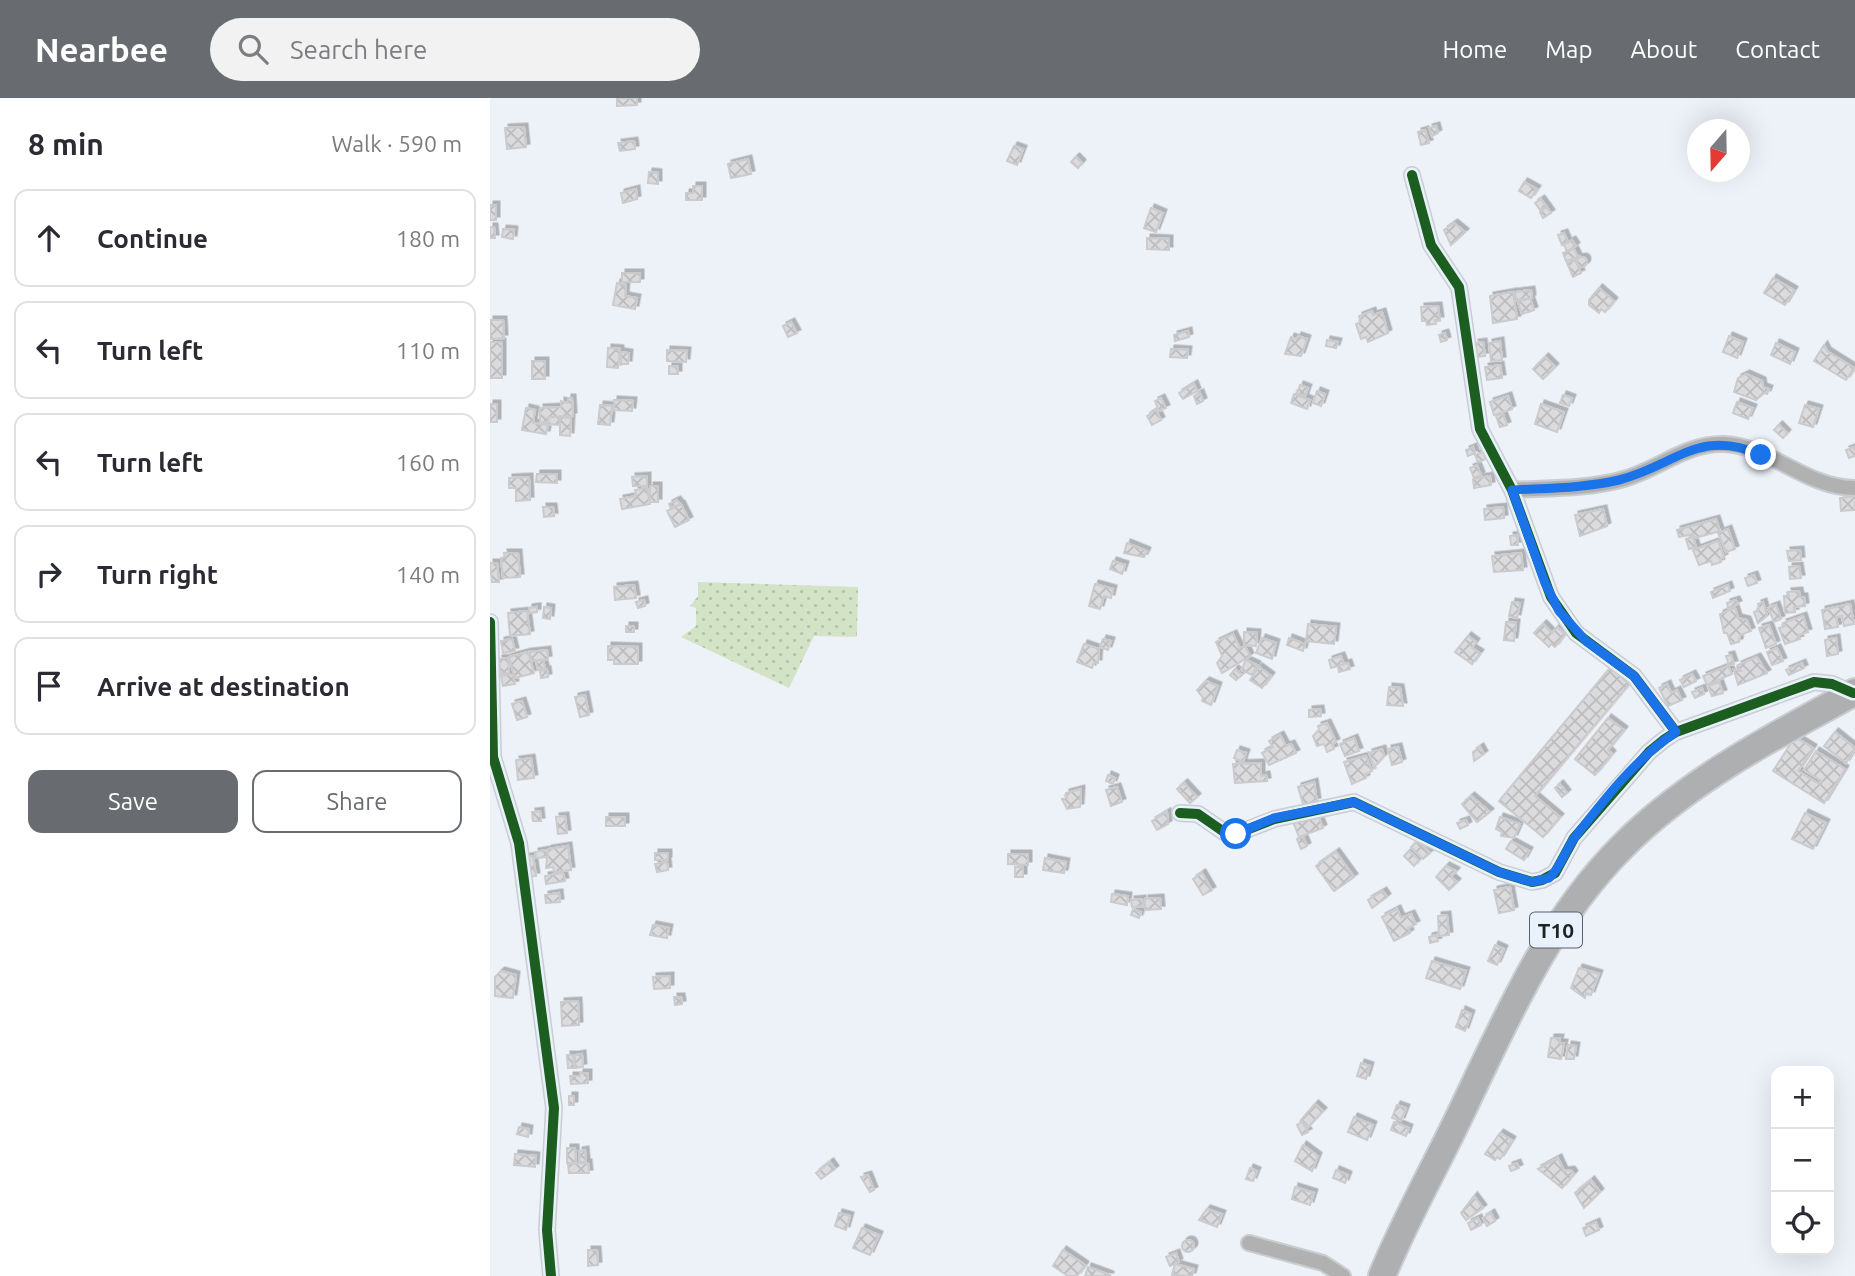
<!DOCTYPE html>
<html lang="en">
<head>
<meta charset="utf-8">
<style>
	:root { --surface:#fff; --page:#f2f2f3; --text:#2b2b33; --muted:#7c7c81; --line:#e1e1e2; --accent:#686b70 }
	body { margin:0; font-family:Ubuntu,sans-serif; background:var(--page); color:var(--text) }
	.controls { position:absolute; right:21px; bottom:21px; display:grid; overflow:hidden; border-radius:14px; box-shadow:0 7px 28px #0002 }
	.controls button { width:63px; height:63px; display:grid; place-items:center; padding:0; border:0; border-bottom:2px solid var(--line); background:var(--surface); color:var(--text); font:35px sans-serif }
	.compass { position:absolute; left:1197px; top:21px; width:63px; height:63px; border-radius:50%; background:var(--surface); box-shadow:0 7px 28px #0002; rotate:200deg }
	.stop { position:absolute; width:21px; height:21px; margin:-16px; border:5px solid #1a73e8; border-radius:50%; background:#fff }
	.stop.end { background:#1a73e8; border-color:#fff; box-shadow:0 2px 7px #0008 }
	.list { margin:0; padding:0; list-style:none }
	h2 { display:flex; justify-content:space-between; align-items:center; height:91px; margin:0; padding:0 28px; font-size:30px }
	h2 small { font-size:23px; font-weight:400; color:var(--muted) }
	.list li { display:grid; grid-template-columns:46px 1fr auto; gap:21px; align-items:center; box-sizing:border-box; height:98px; margin:0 14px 14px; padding:0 14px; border:2px solid var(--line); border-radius:14px }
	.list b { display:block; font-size:26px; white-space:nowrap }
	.list em { font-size:23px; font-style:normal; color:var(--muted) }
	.actions { display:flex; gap:14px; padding:21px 28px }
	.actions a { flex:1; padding:16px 0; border:2px solid var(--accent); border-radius:14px; text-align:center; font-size:24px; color:var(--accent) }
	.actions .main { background:var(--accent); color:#fff }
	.icon { flex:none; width:38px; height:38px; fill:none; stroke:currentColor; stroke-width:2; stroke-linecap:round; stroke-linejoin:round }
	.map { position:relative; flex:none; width:1365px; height:1178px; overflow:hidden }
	header { display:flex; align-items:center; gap:42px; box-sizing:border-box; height:98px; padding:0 35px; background:var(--accent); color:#fff }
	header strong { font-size:33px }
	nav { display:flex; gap:38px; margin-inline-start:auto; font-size:24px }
	.search { width:490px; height:63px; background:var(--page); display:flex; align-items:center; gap:18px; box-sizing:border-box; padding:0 24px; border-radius:38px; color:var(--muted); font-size:26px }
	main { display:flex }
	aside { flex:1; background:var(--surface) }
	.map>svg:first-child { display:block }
</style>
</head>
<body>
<header>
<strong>Nearbee</strong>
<div class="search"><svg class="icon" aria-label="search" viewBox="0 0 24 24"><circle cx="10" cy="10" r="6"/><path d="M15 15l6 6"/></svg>Search here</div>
<nav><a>Home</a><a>Map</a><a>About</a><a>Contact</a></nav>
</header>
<main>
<aside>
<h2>8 min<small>Walk · 590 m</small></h2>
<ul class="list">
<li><svg class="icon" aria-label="ahead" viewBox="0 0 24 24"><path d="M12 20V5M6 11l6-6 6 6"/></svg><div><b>Continue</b></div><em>180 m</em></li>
<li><svg class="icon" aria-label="left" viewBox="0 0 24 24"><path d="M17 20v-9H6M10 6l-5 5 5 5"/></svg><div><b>Turn left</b></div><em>110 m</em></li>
<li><svg class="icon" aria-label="left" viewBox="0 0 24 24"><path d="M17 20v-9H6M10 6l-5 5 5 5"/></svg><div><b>Turn left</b></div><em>160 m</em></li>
<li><svg class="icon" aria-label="right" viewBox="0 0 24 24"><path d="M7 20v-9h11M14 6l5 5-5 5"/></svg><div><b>Turn right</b></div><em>140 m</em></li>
<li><svg class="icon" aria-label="arrive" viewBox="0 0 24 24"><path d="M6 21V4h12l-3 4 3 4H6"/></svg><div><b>Arrive at destination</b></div></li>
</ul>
<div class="actions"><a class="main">Save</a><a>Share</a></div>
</aside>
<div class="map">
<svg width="1365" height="1178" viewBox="0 0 1365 1178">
	<defs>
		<pattern id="grass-dots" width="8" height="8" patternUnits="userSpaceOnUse" patternTransform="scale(1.75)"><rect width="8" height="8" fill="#d3e3c5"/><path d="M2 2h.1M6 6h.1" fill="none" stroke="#b5c2a9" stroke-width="1.8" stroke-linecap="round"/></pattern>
		<pattern id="building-cross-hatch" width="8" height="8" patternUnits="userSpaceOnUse" patternTransform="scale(1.75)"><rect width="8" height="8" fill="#dbdbdd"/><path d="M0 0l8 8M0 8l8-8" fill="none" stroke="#bcbcbe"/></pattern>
		<filter id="shadow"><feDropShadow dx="3.5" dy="-3.5" stdDeviation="0" flood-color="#0004"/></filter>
	</defs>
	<rect width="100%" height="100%" fill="#edf2f8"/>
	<path fill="url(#grass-dots)" d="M208,484L368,489L367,539L324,538L299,590L191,539L206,528V510L200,508L208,498Z"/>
	<path fill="url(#building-cross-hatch)" stroke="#cbcbcd" stroke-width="2" filter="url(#shadow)" d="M127,0H147V7L127,8Z
		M946,28L948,35L942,38L939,30Z
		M34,29L36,49L17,51L15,30Z
		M935,32L939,45L931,47L928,34Z
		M144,43L145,51L130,53L128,45Z
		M524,48L533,51L527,67L517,63Z
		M586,59L592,65L588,70L581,64Z
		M258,61L261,76L241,80L238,66Z
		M159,74L168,75V86L158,85Z
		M1034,84L1047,91L1041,100L1029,93Z
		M203,88H212V102H196V95H203Z
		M146,91L147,101L133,105L131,95Z
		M1051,101L1056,108L1050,112L1045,105Z
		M0,107H6V122H0Z
		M1057,109L1061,115L1053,120L1050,114Z
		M661,110L673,115L666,134L654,130Z
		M964,125L975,134L961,147L954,132Z
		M0,129H4L5,140H0Z
		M13,131L24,132L23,141L12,139Z
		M1074,135L1078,144L1072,147L1068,137Z
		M657,140L679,141V152L657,151Z
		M1082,142L1086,148L1077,153L1074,147Z
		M1084,151L1088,159L1076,163L1073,155Z
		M1087 164a5 5 0 1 1 10 0a5 5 0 1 1-10 0Z
		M1085,162L1091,175L1083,179L1077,165Z
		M132,175H150V184H132Z
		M1283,180L1304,192L1295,207L1274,195Z
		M127,185L136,187L135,198L147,200L145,211L123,207Z
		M1109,190L1124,203L1115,214L1111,211L1109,215L1099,207V202Z
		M1041,192L1042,200L1026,202L1025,194Z
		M1023,194L1027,221L1003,225L1000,198Z
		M1040,200L1044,212L1032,216L1028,204Z
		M948,208L950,222H945L946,226L937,227L936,223H932L931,209Z
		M882,213L883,217L892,214L898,235L878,244L876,239L871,241L866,226L871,224L869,218Z
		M0,222H13L14,240L0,241Z
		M301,224L307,235L298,239L293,228Z
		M698,233L699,239L685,243L684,237Z
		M955,235L957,242L951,244L949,237Z
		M808,238L817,241L811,258L795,256L801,239L807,241Z
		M1239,238L1253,244L1247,260L1233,254Z
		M837,242L848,244L846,250L836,248Z
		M1010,243L1012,262L1001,263L999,245Z
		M0,244H12V280H0Z
		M993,244L995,258L988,259L985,245Z
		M1286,245L1305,254L1300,266L1281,257Z
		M1334,247L1337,253L1364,270L1356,282L1324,263Z
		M118,250L130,251L128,270L117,269Z
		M681,251L698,252L697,260L680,259Z
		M177,252L197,253L196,264L177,263Z
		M131,254L139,255L138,266H131Z
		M1055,259L1065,269L1053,281L1043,271Z
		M42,263H55V281H42Z
		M1010,267L1012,280L997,282L995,269Z
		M179,268L188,269V276H179Z
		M1256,276L1272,283L1273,289L1279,291L1277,296L1274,295L1266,302L1244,294L1248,280Z
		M704,286L707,293L693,301L689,295Z
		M810,287L818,290L815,298L807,296Z
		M827,293L835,296L831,308L823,305Z
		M710,295L713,303L707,306L704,298Z
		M804,296L820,302L817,311L801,305Z
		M1073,297L1082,300L1079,308L1070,305Z
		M1018,298L1022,311L1004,317L1000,304Z
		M78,300H82L83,318L58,319V324L50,325V310L71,309V303L78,305Z
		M671,300L676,310L669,313L665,303Z
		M124,302L143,303L142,313L124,312Z
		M1247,304L1263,310L1258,321L1243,315Z
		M0,306H7V324H0Z
		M1051,306L1074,314L1067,334L1045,326Z
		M110,307L122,308L120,327L108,326Z
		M1315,307L1329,311L1323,329L1309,325Z
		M36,310L45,312L43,325L58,327L56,336L32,332Z
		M666,312L671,322L662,327L657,318Z
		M1013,316L1017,327L1010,329L1006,318Z
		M59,319H70L69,327L58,326Z
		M70,319L81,320L80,338L70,337Z
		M1289,327L1297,335L1293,340L1284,332Z
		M983,349L985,355L978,358L976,352Z
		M1364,349L1365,358L1359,360L1356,352Z
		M993,354L996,361L988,364L985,357Z
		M987,367L991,377L984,380L980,370Z
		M47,376H67V385L46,384Z
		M157,378V388H143L142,379Z
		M1000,378L1001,387L984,390L983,381Z
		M39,379L40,402L26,403V390H19V380Z
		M160,388H168V404H160Z
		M157,390L160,406L132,411L130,401L146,398L145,392Z
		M1365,398V412L1351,413L1350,400Z
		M187,402L190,406L181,410L179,406Z
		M191,406L199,422L185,429L177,413Z
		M53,409H63L64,418L54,419Z
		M1013,409L1014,420L995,422L994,411Z
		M1113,411L1117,428L1090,438L1085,417Z
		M1226,421L1230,433L1205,440L1203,436L1189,439L1187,432Z
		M1238,431L1245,451L1236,454L1228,435Z
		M1027,437L1028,447H1021L1020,438Z
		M1203,439L1206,449L1199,451L1196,441Z
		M1228,443L1234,459L1230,461L1231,464L1222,467L1221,463L1209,467L1203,452Z
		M637,445L657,453L654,459L634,455Z
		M1310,452L1311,462L1299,463L1297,453Z
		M14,455H28L30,479L13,480L11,460L15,459Z
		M1031,455L1033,472L1004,474L1002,458Z
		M623,463L635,467L632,476L620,471Z
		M0,465H7L9,484H2Z
		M1309,468L1311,480L1300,481L1299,469Z
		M1264,477L1267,485L1258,488L1255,480Z
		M605,486L623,491L621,500L614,498L610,511L599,508Z
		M144,487L146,500L125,502L124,489Z
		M1238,487L1240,493L1223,500L1221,494Z
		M1309,493L1310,499H1314L1315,508L1304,509L1305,514L1295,515L1294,498H1299L1298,494Z
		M154,502L155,508L148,510L146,504Z
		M1246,502L1248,506L1238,510L1237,505Z
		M1022,504L1030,505L1027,520L1019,518Z
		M1273,504L1277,518L1268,525L1264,514L1269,512L1268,506Z
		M1360,506L1364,526L1354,528L1352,518L1346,519L1348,529L1335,531L1332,512Z
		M1286,507L1291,521L1284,524L1278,510Z
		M47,509V514L39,515V510Z
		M54,509L61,510L60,521L53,520Z
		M1245,510L1248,520L1257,522L1261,533L1250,537L1249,544L1241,546L1237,535H1234L1230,516Z
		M37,513L40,536L20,538L18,515Z
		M1313,518L1318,534L1308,537L1310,541L1295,546L1289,530L1295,528L1293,525Z
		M1016,524L1026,525L1024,543L1014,542Z
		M818,526L846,529L844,546L816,543Z
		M1053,526L1062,535L1067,529L1075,536L1065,549L1061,546L1059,549L1044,535Z
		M1279,527L1286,546L1276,550L1269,530Z
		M136,528H144V534H136Z
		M754,534L767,535L766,548L754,547Z
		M743,536L750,550L755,548L760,558L732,575L727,565L732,558L726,544Z
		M978,538L986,544L982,550L990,555L982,566L965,554Z
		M772,540L786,545L782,561L766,555Z
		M799,540L815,546L813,553L797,547Z
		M1346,540L1348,556L1337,558L1335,542Z
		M22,541L25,553L13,555L11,543Z
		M613,541L621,543L618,552L610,549Z
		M594,546L609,551L608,565L604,564L602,570L587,564Z
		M118,548L148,549V566H124V562H118Z
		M1287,550L1293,563L1282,567L1277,554Z
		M57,552L58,561L41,563L40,554Z
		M38,554L44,575L25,580L19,559Z
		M1241,557L1244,566L1239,567L1236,558Z
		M851,558L854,566L841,570L839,562Z
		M1267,559L1277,575L1248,587L1244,572L1251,573L1248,567Z
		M18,560L19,575L10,576L9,561Z
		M53,562L55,570L48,572L46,563Z
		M756,562L767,567L762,577L751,572Z
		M858,565L860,571L849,574L848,568Z
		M1312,565L1314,570L1299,577L1296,572Z
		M1238,568L1242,576L1217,587L1213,578Z
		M769,569L781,578L772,590L760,582Z
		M1120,570L1139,586L1045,698L1070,719L1053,739L1009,703Z
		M745,571L752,577L746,582L740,577Z
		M57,572L58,579L51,580L50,573Z
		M22,576L25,586L13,588L11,578Z
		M1202,576L1206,583L1194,589L1190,582Z
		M716,583L728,588L721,607L712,603L713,600L707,592Z
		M1229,584L1233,595L1222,598L1218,588Z
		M1177,586L1181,595L1187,592L1192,602L1178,608L1169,590Z
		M899,589L910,590L913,608L897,607Z
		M1212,590L1214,596L1205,600L1202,594Z
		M95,597L99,617L90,619L85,599Z
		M32,603L37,619L27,622L22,606Z
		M830,611L831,618L819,619V612Z
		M1118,620L1134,632L1118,652L1122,656L1105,677L1085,661Z
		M837,625L846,644L842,646L844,651L837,654L834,646L827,648L823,638L829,632L828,628Z
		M1345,634L1365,650L1356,665L1334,648Z
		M790,637L796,648L801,646L806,655L779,667L772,655L783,649L779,643Z
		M1305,639L1323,650L1308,673L1329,686L1332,683L1314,672L1326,653L1355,671L1334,705L1283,673Z
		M864,640L869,653L855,658L850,646Z
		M908,649L912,664L902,667L898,651Z
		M990,649L994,656L984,663L983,654Z
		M892,651L894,658L884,669L879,655Z
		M747,652L756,655L753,664L744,660Z
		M876,658L882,673L875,676L876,680L862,686L854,664Z
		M41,660L44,680L28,682L26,662Z
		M771,665V678L776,677L777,683L745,685L743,666Z
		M618,677L625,680L623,686L616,683Z
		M824,684L827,703L813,706L808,689Z
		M694,685L707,699L700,705L687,691Z
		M1070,686L1077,695L1072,699L1065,690Z
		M627,689L632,704L621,708L616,692Z
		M591,691L590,709L577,711L572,701L577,700L576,695Z
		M981,698L1000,714L987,724L972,706Z
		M826,712L833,730L809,739L802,721Z
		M50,713L51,723H43L42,714Z
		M677,714L678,726L667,732L662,723Z
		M1315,715L1336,725L1323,751L1302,741Z
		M75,718L77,735L68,736L66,719Z
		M116,719H135V728H116Z
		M1010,719L1030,726L1024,740L1011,738L1012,734L1006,731Z
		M976,722L978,727L970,731L967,725Z
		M813,738L817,748L811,751L807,741Z
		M928,743L940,755L933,761L921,749Z
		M1021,743L1039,753L1034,762L1016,751Z
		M78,748L81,772L64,774L63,769L56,770L58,751Z
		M57,752L58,759L46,760L45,754Z
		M919,753L929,762L924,768L914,758Z
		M846,754L864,779L844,793L826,768Z
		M165,755H178V762H165Z
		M518,756H538V767L518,766Z
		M43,758L46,778L38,779L35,759Z
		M555,760L576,764L574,775L553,772Z
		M177,764L178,772L167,774L165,766Z
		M956,768L966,773L961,779L967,784L959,792L946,779Z
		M525,769H533V779H525Z
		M73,775L75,783L56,786L55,778Z
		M712,775L722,792L713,797L703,781Z
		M1020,789L1024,812L1009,815L1004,792Z
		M893,793L897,799L882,810L878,802Z
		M69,795L70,804L56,805L55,797Z
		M622,796L638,798L637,807L621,804Z
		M670,800L671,811L655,812V801Z
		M652,801L653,808L642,809L641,802Z
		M643,811L651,814L649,820L641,817Z
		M907,811L911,820L921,816L926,826L918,830L920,835L904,843L892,819Z
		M957,817L959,837L949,838L948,818Z
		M163,827L179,830L177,840L160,837Z
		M946,837L948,843L940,845L939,839Z
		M1005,847L1014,851L1007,867L998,863Z
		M942,863L976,873L970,891L936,880Z
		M1089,870L1109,876L1101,897L1096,895L1095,900L1081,890Z
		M11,873L26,877L23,900L5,898V879Z
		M180,878V890L164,891L163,879Z
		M184,899H191L192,906L185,907Z
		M88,903L89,927L72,928L71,904Z
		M972,912L981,916L975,933L966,929Z
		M1061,940H1070L1069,945H1074L1071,961L1058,959Z
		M1078,947L1086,948L1084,961H1076Z
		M92,956L93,969L85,970V957Z
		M77,957H83L84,970H78Z
		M871,965L880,968L876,981L867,978Z
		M90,975H98V985L81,986L80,978H90Z
		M79,998H84V1007H79Z
		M825,1006L833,1013L818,1029L811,1022Z
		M907,1007L916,1010L911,1023L902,1020Z
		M864,1019L883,1027L877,1042L858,1034Z
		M812,1024L818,1034L812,1037L807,1027Z
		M904,1024L919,1030L916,1038L901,1032Z
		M29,1029L39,1031L38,1039L27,1036Z
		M1010,1035L1022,1042L1010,1061L1007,1059L1005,1062L995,1056Z
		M813,1047L828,1058L822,1073L805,1063Z
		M77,1050H85L86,1065H77Z
		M95,1052L96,1064H90L89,1053Z
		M25,1056L46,1058L45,1069L24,1067Z
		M1068,1060L1074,1073L1081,1072L1084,1076L1072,1090L1048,1071Z
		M340,1064L345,1071L331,1081L326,1075Z
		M98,1065L99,1075H79L78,1066Z
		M1027,1065L1029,1070L1021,1073L1019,1068Z
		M760,1070L767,1073L763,1083L756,1081Z
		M846,1072L858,1077L855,1085L843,1080Z
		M378,1077L384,1092L380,1094L371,1079Z
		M1101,1082L1110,1094L1094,1110L1085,1095Z
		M805,1089L824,1095L820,1107L802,1101Z
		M984,1098L993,1110L976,1122L971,1115Z
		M717,1111L732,1116L727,1129L709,1122Z
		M349,1115L360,1118L356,1132L345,1128Z
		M1001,1115L1005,1123L997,1128L993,1120Z
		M988,1120L991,1127L981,1132L978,1125Z
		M1106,1124L1109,1132L1096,1138L1093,1130Z
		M372,1130L389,1137L380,1157L363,1150Z
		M692 1148a6 6 0 1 1 12 0a6 6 0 1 1-12 0Z
		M98,1152H107L108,1167L98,1168Z
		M573,1152L595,1167L587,1178H578L563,1168Z
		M686,1155L689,1164L680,1168L676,1159Z
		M685,1166L704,1171L702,1178L682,1177Z
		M598,1169L620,1177V1178H595Z"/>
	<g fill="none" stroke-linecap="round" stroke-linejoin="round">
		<g stroke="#c9cdd1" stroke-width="18">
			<path id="street" d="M922,77L941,147L969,189L990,331L1022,392L1061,499L1086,535L1144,578L1186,634
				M1022,392C1059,390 1099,391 1134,381C1169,371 1196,345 1234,346C1281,348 1316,390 1365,390
				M0,524L3,659L29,745L64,1010L57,1132L61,1178
				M690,715L708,716L734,734L746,736L784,721L864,704L1009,774L1042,784L1052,782L1065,775L1084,740L1159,654L1175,641L1186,634L1324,584L1342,586L1363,595
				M759,1145L833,1165L853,1178"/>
		</g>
		<g stroke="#c9cdd1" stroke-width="30">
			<path id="highway" d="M892,1178C914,1124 943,1073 968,1021C1014,926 1056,825 1132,749C1197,683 1284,638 1365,594"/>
		</g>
		<use href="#street" stroke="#b1b1b1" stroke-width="14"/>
		<use href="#highway" stroke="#adafb1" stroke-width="26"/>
		<g stroke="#e9f2fc" stroke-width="15">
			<path id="cycleway" d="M922,77L941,147L969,189L990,331L1022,392L1061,499L1086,535L1144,578L1186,634
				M0,524L3,659L29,745L64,1010L57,1132L61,1178
				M690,715L708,716L734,734L746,736L784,721L864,704L1009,774L1042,784L1052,782L1065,775L1084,740L1159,654L1175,641L1186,634L1324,584L1342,586L1363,595"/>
		</g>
		<use href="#cycleway" stroke="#1b5e20" stroke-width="10"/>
	</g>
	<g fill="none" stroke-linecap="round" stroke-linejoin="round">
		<path stroke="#1a73e8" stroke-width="9" d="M746,736L784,720L864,704L1009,774L1042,784L1059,780C1071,770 1075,752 1085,739C1114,702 1146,660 1186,634L1144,578L1096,543L1069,513L1055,485L1022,392C1058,390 1095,390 1129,382C1185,368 1209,329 1271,357"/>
	</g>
	<g text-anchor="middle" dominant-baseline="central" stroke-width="5" stroke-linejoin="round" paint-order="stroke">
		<rect fill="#e9f2fc" stroke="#5c6166" stroke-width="2" x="1040" y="814.5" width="52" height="35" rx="5"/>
		<g font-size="21" font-weight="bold" fill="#202326">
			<text x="1066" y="832">T10</text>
		</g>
	</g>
</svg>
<div class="controls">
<button>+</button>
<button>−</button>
<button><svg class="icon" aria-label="locate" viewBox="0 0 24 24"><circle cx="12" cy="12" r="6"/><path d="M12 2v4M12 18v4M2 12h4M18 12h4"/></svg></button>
</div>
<svg class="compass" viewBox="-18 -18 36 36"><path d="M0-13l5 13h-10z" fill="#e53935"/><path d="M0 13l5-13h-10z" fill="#7c7c81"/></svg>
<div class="stop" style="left:746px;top:736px"></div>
<div class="stop end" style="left:1271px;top:357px"></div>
</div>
</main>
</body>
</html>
